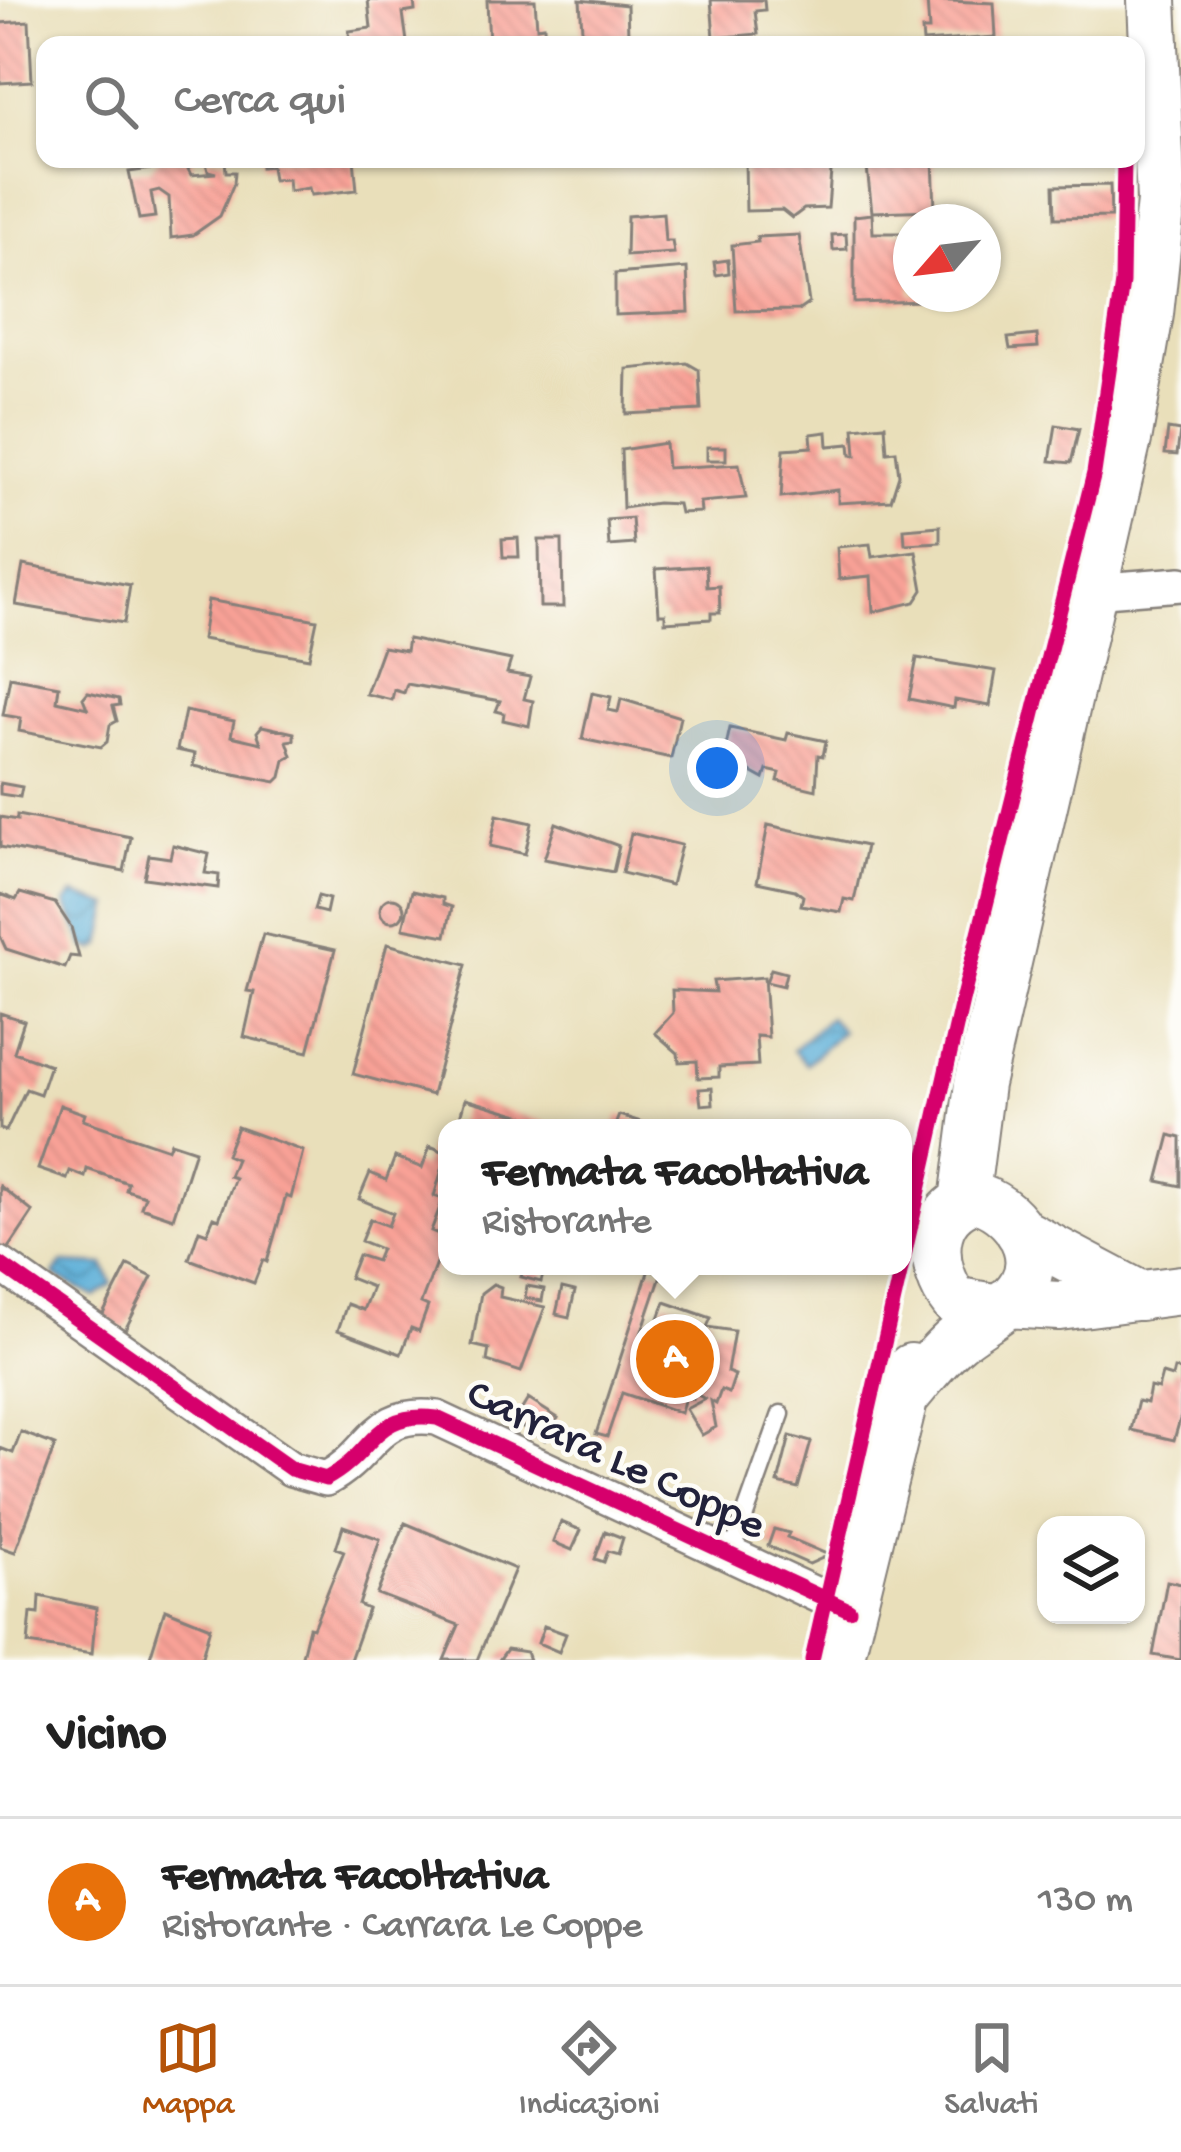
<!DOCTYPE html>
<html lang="it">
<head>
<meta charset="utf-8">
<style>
	:root { --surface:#fff; --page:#f6f6f6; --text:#222; --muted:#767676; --line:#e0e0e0; --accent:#b45309 }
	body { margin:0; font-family:"Gochi Hand",sans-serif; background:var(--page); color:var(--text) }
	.controls { position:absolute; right:36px; bottom:36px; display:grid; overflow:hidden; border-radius:24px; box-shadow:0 3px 9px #0004 }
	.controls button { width:108px; height:108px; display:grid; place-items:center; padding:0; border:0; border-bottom:3px solid var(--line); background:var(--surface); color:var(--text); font:60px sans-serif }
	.compass { position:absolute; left:893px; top:204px; width:108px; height:108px; border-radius:50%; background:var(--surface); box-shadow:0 3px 9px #0004; rotate:242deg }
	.you { position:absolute; left:717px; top:768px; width:42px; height:42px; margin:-30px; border:9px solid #fff; border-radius:50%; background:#1a73e8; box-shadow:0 0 0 18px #1a73e833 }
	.badge { display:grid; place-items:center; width:78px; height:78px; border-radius:50%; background:var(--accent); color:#fff; font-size:39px; font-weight:700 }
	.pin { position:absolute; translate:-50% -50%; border:6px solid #fff; box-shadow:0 3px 12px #0006 }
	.popup { position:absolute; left:438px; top:1119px; width:474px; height:156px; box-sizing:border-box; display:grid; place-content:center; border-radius:24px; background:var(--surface); filter:drop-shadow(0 3px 9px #0005); font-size:39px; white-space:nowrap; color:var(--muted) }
	.popup b { font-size:45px; color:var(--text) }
	.popup::after { content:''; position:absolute; left:50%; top:100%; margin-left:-24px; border:24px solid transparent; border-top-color:var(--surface) }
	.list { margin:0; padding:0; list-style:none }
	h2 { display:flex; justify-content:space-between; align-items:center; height:156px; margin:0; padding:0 48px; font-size:51px }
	h2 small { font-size:39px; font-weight:400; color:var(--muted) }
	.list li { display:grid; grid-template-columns:78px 1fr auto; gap:36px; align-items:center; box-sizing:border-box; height:168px; padding:0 48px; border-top:3px solid var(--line) }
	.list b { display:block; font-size:45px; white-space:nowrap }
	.list p { margin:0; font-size:39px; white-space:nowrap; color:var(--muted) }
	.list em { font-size:39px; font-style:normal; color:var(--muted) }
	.icon { flex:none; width:66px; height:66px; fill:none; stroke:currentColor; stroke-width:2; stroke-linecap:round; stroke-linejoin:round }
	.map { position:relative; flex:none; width:1181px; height:1660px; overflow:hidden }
	.search { position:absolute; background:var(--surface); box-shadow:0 3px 9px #0004; left:36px; right:36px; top:36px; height:132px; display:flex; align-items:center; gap:30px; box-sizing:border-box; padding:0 42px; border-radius:24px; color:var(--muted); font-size:45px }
	.sheet { height:324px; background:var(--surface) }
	nav { display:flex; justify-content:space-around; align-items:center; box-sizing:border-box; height:168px; border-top:3px solid var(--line); background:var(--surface); font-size:33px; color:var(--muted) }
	nav a { display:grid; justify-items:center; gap:6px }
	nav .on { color:var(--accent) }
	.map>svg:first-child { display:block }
</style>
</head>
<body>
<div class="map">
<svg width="1181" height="1660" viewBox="0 0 1181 1660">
	<defs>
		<pattern id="water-waves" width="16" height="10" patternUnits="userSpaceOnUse" patternTransform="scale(3)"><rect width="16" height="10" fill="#5cafd8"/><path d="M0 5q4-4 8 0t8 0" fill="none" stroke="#4c8eb0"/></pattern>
		<pattern id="building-back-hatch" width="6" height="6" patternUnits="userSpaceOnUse" patternTransform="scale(3)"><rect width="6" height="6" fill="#f9a297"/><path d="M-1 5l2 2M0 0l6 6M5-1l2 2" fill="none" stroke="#d58b83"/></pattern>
	</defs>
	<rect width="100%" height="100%" fill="#fdfcf7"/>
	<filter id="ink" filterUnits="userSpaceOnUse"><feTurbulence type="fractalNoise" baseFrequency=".00833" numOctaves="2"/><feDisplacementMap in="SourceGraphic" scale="24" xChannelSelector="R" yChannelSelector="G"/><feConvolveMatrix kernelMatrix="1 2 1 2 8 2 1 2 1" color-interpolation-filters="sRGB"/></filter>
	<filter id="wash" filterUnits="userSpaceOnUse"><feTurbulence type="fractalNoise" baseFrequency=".004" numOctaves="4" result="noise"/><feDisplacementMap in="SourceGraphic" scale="48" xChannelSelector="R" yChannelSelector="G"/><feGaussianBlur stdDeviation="2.7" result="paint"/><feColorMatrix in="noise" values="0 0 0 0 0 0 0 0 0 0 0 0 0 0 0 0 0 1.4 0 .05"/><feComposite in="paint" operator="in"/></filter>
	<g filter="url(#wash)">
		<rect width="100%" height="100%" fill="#e9dfba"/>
		<path fill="url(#water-waves)" stroke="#3f688a" stroke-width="3" d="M74,894L110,906L102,945L95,950L85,947L66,903Z
			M829,1017L842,1031L806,1064L793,1050Z
			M62,1263L104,1265L112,1284L95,1297L54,1275Z"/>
		<g id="blocks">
			<path fill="url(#building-back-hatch)" d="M368,0H414L415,11L403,13L407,42L417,45H350L349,31L371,28Z
				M487,0H535L537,27L544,26L545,45H489Z
				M580,0L627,5L628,36L618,37L619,45H583Z
				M711,0H764L765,10L755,11L758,34L714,38Z
				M927,0L994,3L996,37L923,42L922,30H929Z
				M29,21L32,81L0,83V23Z
				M159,159H188L194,163L188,169L191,175L216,173L208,171L205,159H225L226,172H235L234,183L220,216L193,235L171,238L169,197L159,190L151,192L155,217L139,219L129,172L150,169Z
				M260,159H354L357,190L311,195L309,188L289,191L288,179L273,180L271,166L261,167Z
				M745,159H832L828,208L804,209L792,218L782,210L746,211Z
				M866,159H933L935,210L872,212Z
				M1110,185L1111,217L1055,218L1054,186Z
				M663,213L665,241H672L674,253L626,256L627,216Z
				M872,214L873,233H911V294H932L925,301L854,303V216Z
				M846,234L847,249L833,250L832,235Z
				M799,235L809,303L799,310L736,311L732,245L758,242L757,237Z
				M728,260L729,273L716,275L714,262Z
				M687,268L689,312L615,315V274Z
				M1037,335L1038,347L1010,349L1008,338Z
				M687,363L699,370L701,410L626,414L627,369Z
				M885,425L887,452L896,451L899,475L891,500L838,503V490L781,497L784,449L812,447L811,434L827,432L828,446L850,444L851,455H856L854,428Z
				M1056,425L1079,429L1071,463L1050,461Z
				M1168,429L1180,431L1177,455L1165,454Z
				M665,443L667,468L739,464L746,498L700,502L701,512L680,513L678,504L657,503L623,508L621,450Z
				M707,447H726V460H707Z
				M632,518L634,544L609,546L607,520Z
				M940,526V542L905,544L904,529Z
				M518,538L519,557H503L502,539Z
				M539,540H562L563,607H540Z
				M870,544L872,557L916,551L923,590L915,602L873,612L871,576L839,579L837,547Z
				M23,565L130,585L124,623L16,605Z
				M706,566L707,587L719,586L720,613H711V619L665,622V614H659L656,569Z
				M208,600L317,620L309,658L202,639Z
				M408,639L511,660L507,673L530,677L524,699L533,701L529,726L503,720L504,713L496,711L500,701L407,684L404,693L394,690L392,700L366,694L383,647L406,651Z
				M917,658L996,671L990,706L955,700L954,708L909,699Z
				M10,677L59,686L57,701L87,708L83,698L88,692L119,699L120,705L113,706L117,721L110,725L107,742L101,747L19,731L21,718L3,715Z
				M592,693L611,697L608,710L618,712L621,699L680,717L671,758L582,739Z
				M185,711L234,721L231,736L261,743L257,732L262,726L294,733V740L287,741L292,756L285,760L281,777L276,782L193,766L195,754L177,750Z
				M730,728L786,740L788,733L826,741L823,756L818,755L816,790L778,781L780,773L767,770L764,779L742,767L741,773L721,769Z
				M0,783L22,787L20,797L0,794Z
				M17,815L131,837L124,871L0,847V817L17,820Z
				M497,815L532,823L525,854L490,846Z
				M556,823L619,846L613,872L544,859Z
				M768,825L866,846L854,901L844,899L841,912L801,905L803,896L795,890L757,882Z
				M631,833L681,845L671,885L622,873Z
				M173,845L209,854L205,873L219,875L218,888L144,878L149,855L170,858Z
				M412,891L443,898V904L452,907L446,936L403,928Z
				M20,893L55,903L71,927L79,957L70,956L65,968L6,949L0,936V894L16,900Z
				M318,896L329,899L326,913L314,910Z
				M380 910a12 12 0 1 1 24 0a12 12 0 1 1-24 0Z
				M263,934L335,950L308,1052L244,1037L254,992L247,991Z
				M387,944L466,965L432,1095L353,1074Z
				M771,969L786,973L783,986L766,982Z
				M764,977L768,1037L756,1036L758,1065L719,1067V1077L698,1078L697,1061L679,1062L678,1053L655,1033L673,1013L672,990L715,992L713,981Z
				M0,1013L24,1021L14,1052L50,1065L40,1094L26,1089L6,1131L0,1129Z
				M712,1088L713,1104L701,1105L699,1089Z
				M465,1099L544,1122L548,1128H457Z
				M60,1105L85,1114L83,1120L168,1149L171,1142L195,1150L173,1218L141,1207L145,1196L126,1190L128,1183L87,1169L85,1177L70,1171L67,1179L38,1169Z
				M619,1115L657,1127V1128H614Z
				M237,1127L303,1151L291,1198L286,1196L267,1262L263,1260L254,1283L189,1259L199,1230L207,1233L214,1217L219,1219L235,1178L229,1176L236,1159L226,1155Z
				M1170,1135L1181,1138V1186L1158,1181Z
				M430,1146L447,1153L434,1196L443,1199L431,1231L446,1237L421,1303L428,1306L419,1331L411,1328L401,1354L338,1330L347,1304L363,1310L372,1287L349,1278L358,1255L376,1261L381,1249L361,1241L370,1219L388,1226L393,1213L359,1199L370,1173L386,1180L395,1157L422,1168Z
				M0,1186L33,1212L5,1254L0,1250Z
				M128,1265L152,1277L125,1330L102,1316Z
				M524,1266H545L541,1282L521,1277Z
				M649,1269L662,1272L638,1343L649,1346L665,1302L711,1318L707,1327L734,1331L727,1372L735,1375L729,1393L721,1390L716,1404L711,1401L716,1427L702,1435L686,1409L705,1399L694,1393L693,1399L685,1396L681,1413L622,1393L607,1437L596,1434Z
				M493,1284L501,1287L500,1297L545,1307L521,1372L487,1361L489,1349L472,1345L481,1293Z
				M527,1286L544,1289L542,1301L525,1298Z
				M562,1288L575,1291L569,1317L556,1314Z
				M1174,1369L1181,1371V1416L1174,1440L1131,1430L1138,1401L1147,1403L1150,1387L1158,1389L1162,1374L1172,1377Z
				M528,1399L558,1418L545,1440L514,1422Z
				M21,1432L55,1445L15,1552L0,1547V1448L13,1453Z
				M790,1436L811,1442L798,1488L778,1483Z
				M561,1522L581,1530L572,1550L553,1542Z
				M405,1523L515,1569L477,1660H444L459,1625L377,1594Z
				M343,1526L380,1539L359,1605L368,1609L350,1660H301L309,1627L313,1628L344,1551L336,1548Z
				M774,1529L789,1533L787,1537L829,1555L809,1564L768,1546Z
				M605,1531L623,1538L618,1554L608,1551L604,1562L595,1559Z
				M1167,1581L1181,1584V1660L1153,1655Z
				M40,1596L96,1608L92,1654L28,1644L31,1613L39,1614Z
				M165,1609L210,1627L201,1660H149Z
				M544,1626L566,1634L559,1652L538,1643Z
				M507,1649L526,1652L529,1660H499Z"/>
		</g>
	</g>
	<g filter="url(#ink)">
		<use href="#blocks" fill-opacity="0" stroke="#86807a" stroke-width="3"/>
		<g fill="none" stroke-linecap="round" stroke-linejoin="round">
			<g stroke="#86807a" stroke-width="21">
				<path id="lane" d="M731,1555L781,1414"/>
			</g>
			<g stroke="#86807a" stroke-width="38">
				<path id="street" d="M1091,591L1181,584
					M0,1264L291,1469L326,1479C375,1453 372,1410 437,1418L849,1610"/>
			</g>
			<g stroke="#86807a" stroke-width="52">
				<path id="secondary" d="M964,1201L979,1084L1128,435L1149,314L1161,201L1152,0
					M1020,1232L1141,1296
					M1006,1303L1059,1306L1181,1290
					M906,1395C922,1376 938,1355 957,1339C977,1322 1011,1307 1023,1285C1044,1249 1010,1206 975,1198C926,1211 929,1269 955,1301L994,1308
					M839,1660L911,1368"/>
			</g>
			<use href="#lane" stroke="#fff" stroke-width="16"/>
			<use href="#street" stroke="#fff" stroke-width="33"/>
			<use href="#secondary" stroke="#fff" stroke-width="48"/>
			<g stroke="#fdfcf7" stroke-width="22">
				<path id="cycleway" d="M0,1264L291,1469L326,1479C375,1453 372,1410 437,1418L849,1610
					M812,1660L962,1001L1094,473L1122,283L1124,159"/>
			</g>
			<use href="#cycleway" stroke="#d6006c" stroke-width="15"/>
		</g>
	</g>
	<g text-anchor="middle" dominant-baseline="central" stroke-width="9" stroke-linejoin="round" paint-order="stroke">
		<g font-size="45" fill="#22223b" stroke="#fdfcf7">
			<text transform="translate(615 1462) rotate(25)">Carrara Le Coppe</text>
		</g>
	</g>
</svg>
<div class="controls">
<button><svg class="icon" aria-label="layers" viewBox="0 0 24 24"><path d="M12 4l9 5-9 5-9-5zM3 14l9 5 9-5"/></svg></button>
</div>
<svg class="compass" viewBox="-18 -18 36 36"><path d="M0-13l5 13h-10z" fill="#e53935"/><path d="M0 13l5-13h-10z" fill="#767676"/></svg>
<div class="you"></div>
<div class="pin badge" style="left:675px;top:1359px;background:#e8710a">A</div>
<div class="popup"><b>Fermata Facoltativa</b>Ristorante</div>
<div class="search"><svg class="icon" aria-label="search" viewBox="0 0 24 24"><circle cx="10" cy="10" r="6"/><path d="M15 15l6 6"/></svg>Cerca qui</div>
</div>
<section class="sheet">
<h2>Vicino<small></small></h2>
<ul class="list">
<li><span class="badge" style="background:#e8710a">A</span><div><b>Fermata Facoltativa</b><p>Ristorante · Carrara Le Coppe</p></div><em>130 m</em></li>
</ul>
</section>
<nav>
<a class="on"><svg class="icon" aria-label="map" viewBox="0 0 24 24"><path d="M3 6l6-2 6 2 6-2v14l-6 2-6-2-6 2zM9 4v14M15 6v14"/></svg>Mappa</a>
<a><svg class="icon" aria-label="directions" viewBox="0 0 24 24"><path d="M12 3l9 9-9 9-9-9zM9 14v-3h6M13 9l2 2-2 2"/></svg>Indicazioni</a>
<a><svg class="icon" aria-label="saved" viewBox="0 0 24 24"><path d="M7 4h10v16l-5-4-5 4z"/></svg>Salvati</a>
</nav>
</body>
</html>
